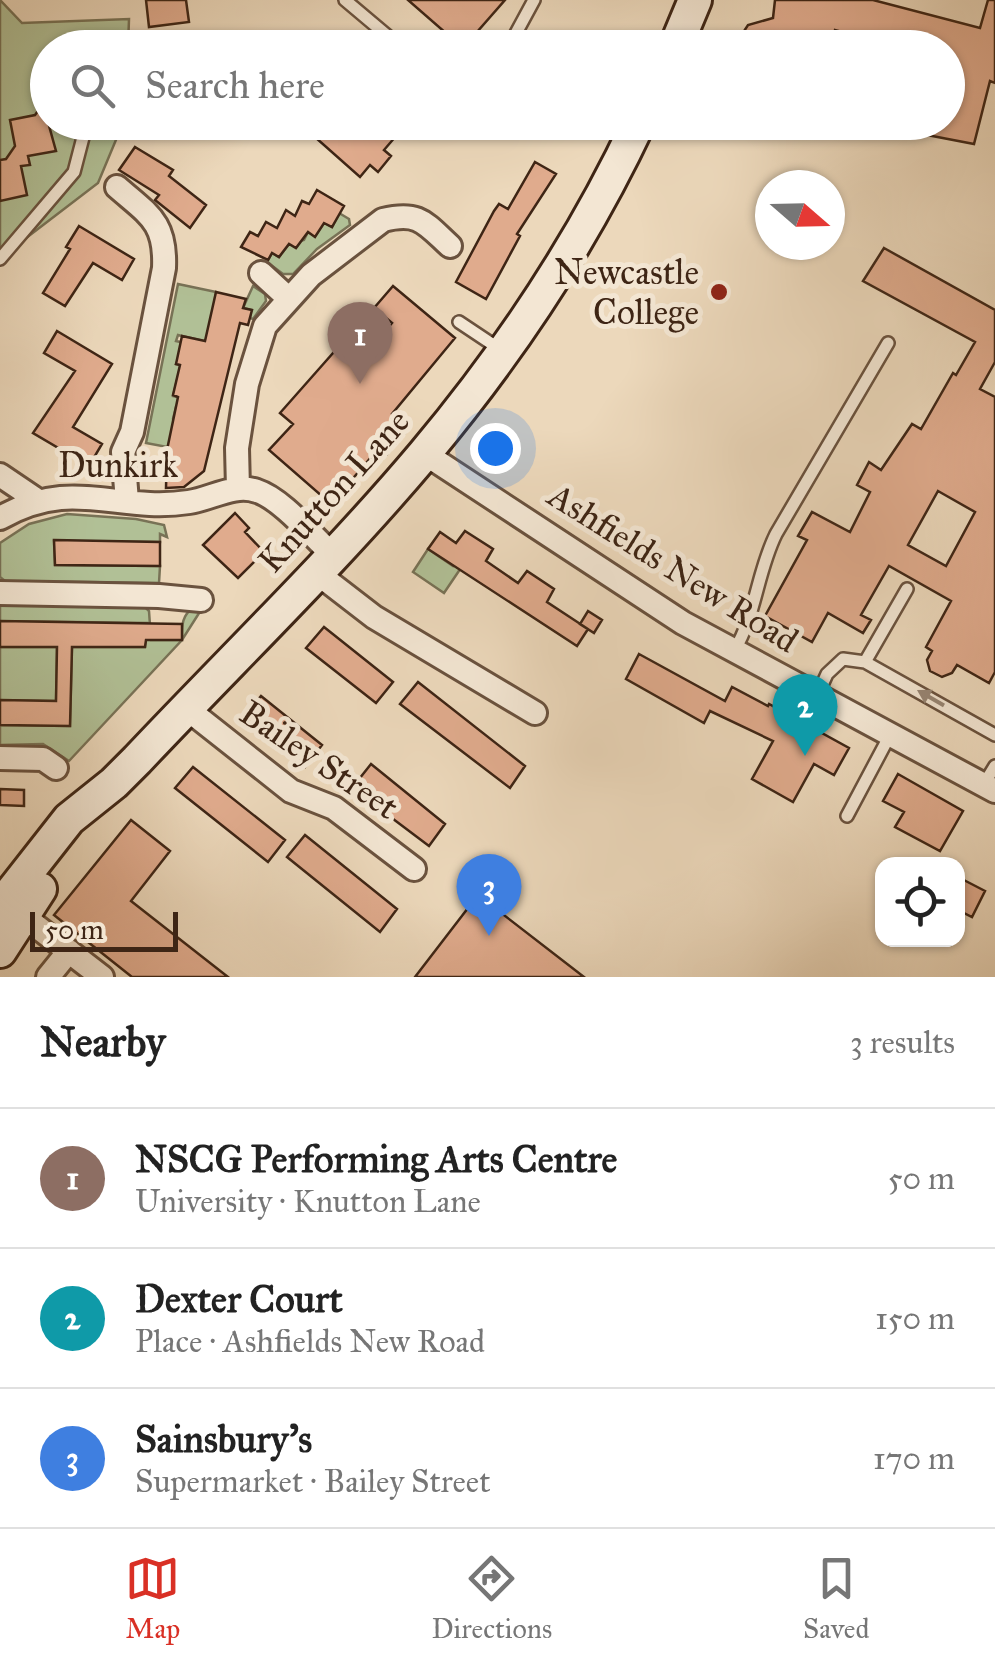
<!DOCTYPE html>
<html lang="en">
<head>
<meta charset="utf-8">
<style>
	:root { --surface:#fff; --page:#f6f6f6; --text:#222; --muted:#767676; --line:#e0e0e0; --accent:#d93025 }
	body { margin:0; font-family:"IM FELL Great Primer",serif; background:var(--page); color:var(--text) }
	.controls { position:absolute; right:30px; bottom:30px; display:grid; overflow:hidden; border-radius:20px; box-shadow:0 2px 8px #0004 }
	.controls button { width:90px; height:90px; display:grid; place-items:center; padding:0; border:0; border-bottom:2px solid var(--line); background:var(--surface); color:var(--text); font:50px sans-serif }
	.compass { position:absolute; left:755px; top:170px; width:90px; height:90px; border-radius:50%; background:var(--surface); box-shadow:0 2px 8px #0004; rotate:110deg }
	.scale { position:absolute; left:30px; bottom:25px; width:148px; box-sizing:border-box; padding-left:10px; border:5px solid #3e2515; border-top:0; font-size:28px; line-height:35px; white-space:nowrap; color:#3e2515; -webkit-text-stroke:8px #f3e6d3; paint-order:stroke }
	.you { position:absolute; left:495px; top:448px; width:35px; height:35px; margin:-25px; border:8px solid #fff; border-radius:50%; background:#1a73e8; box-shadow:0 0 0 15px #1a73e833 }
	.badge { display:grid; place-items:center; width:65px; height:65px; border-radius:50%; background:var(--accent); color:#fff; font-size:32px; font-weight:700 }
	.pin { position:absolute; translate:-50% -82px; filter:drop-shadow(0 2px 5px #0008) }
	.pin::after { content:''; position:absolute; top:52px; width:35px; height:30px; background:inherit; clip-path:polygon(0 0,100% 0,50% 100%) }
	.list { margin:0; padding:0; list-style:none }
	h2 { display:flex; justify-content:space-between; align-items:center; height:130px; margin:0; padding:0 40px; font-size:42px }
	h2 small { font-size:32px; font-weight:400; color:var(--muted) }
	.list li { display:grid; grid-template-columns:65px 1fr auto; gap:30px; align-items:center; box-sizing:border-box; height:140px; padding:0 40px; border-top:2px solid var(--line) }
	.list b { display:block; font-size:38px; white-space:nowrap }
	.list p { margin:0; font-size:32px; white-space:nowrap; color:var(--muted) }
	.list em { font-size:32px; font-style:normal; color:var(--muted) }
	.icon { flex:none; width:55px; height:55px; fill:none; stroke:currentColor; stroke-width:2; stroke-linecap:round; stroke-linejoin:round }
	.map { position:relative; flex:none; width:995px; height:977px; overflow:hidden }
	.search { position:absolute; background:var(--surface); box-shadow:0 2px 8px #0004; left:30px; right:30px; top:30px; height:110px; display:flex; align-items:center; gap:25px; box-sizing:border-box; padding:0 35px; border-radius:55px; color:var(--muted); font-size:38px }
	.sheet { height:550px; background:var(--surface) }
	nav { display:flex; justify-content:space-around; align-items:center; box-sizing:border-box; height:140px; border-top:2px solid var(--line); background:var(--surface); font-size:28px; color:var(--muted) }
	nav a { display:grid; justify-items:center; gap:5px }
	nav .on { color:var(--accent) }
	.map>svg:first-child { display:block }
</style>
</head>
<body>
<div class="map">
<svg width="995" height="977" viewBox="0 0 995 977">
	<rect width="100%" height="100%" fill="#ecd8bb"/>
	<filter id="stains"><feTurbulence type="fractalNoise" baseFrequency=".002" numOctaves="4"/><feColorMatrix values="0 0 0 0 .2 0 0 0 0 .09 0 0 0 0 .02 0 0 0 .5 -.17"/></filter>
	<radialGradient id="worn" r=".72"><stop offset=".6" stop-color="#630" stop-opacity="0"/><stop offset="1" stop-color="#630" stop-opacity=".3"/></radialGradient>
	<path fill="#b1c096" stroke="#787256" stroke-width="2.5" d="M0,0L22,23L129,19L128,47L48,48V122L123,123L98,183L0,258Z
		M339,213L349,219L350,225L317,249L293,274H283L267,262L272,253L279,257L289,244L304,240L308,232L315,236L324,223L332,227Z
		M178,284L216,292L208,342L178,335L176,341L185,343L176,364L202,370L180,368L173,396L195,401L176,407L173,419L183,450L146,443Z
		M253,286L265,294L266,301L253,319L250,318L251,310L243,308Z
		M67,514L136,519L164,525L167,537L160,534V542L54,541L55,565L160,566L159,583L5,581L0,577V543L29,524Z
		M428,549L453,566L465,549L471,553L444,593L413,572Z
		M0,603L144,606L149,611L151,640H182C182,626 181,616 194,607L201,610L182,640L69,761L43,744L0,745V725L70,726L72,647H145L147,623L0,621Z
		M0,647H57L56,701L0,700Z"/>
	<path fill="#e0ab8d" stroke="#3e2515" stroke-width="2.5" fill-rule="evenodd" d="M146,0H186L189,22L149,27Z
		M408,0H505L463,48Z
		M775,0H873L980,28L988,0H995V83L990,81L974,144L901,130L902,122H948V48H866L868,39L835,30L831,48H733L748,25L773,18Z
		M48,97V122L56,151L28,156L30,165L21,166L27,195L0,201V160L6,159L15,146L10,120L35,115Z
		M298,122H408L384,150L391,156L378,172L370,165L360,177Z
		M135,147L173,170L169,176L206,205L190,228L155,200L159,195L119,170Z
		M535,162L556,174L517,234L520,236L486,299L456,282L494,211L499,204L508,209Z
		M317,190L344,206L332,227L324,223L315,237L308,232L296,248L289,244L279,257L272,253L268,260L241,247L250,232L258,236L266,222L277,228L286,210L295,216L302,201L309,204Z
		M79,226L134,259L122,280L93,263L65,306L43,293L70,249L66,247Z
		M884,248L995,310V362L980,389L995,397V672L989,683L957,665L952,673L942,677L930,671L927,660L932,651L926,647L951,601L889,566L861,615L871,620L863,633L828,613L812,642L765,616L807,540L798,536L812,512L850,532L870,492L857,485L869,462L881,470L912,424L921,429L953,373L956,375L975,342L863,281ZM938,491L975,512L946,566L908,545Z
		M393,286L455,338L392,414L408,429L387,454L379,448L331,504L269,450L293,424L280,413L341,344L360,361L392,323L374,308Z
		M216,292L246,299L243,308L252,310L248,325L240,323L204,471L184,487L166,488L167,450L178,397L173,395L180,365L176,364L182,336L205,341Z
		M57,331L112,364L73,427L102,444L89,466L33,433L75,371L44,353Z
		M235,513L249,528L245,532L264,552L238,578L203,545Z
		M465,531L493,549L486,561L518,583L527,571L554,589L547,602L588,629L577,646L428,549L440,532L456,543Z
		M54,540L160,542V566L55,565Z
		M588,611L602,620L594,633L580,624Z
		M0,621L182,624V640H146L145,647H72L70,726L0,725V700L56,701L57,647H0Z
		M324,627L393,682L376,703L306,648Z
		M639,654L725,701L732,687L768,706L769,704L849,748L834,775L814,764L793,802L752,779L773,741L710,711L704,723L626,679Z
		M418,682L525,766L510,788L400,704Z
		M261,696L322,745L305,767L242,719Z
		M371,764L445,824L429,846L352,788Z
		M193,767L285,840L268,862L175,788Z
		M898,774L963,811L940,851L895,827L904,812L883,801Z
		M0,789L24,790V806L0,805Z
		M131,820L170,851L131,901L228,977H132L54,915Z
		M305,835L397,909L380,932L287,857Z
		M958,877L985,891L972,917L958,910Z
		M478,895L584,977H415Z"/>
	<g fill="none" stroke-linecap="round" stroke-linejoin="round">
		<g stroke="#6a523e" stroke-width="16">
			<path id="lane" d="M345,0L402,48
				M508,48L534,0
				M0,259L74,172L87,122
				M459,322L501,350
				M734,651C756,615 757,572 776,534L888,343
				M865,662L995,735
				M817,696L827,674L843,659L865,662L907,589
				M984,784L995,766
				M847,816L890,735"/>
		</g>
		<g stroke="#6a523e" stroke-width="28">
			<path id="street" d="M117,187C149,215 166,222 164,268L132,432L123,452L127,501
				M261,273L287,297
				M424,453L683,623L995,791
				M0,475L37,500
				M238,489L237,448L247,384L265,326L311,275L383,220C419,211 425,223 450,246
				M0,518C73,476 116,513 189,502C211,499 234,483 257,491C282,499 313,537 333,555
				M317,573L374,617L535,713
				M0,593L159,596L201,600
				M186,708L291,791L334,808L414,869
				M0,758L43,759L56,768
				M14,909L102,977
				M48,977L69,951"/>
		</g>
		<g stroke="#3e2515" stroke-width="38">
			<path id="secondary" d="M675,48L695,0
				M0,907L69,819L114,783L137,760C233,658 334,561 424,454C508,354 583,241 639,122
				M0,951L40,889"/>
		</g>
		<use href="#lane" stroke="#f3e6d3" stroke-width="11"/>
		<use href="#street" stroke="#f3e6d3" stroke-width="22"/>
		<use href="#secondary" stroke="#f3e6d3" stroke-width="32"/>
	</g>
	<defs><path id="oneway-solid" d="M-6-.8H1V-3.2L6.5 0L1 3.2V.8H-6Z" transform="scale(2.5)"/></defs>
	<use fill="#988674" href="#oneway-solid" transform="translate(931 698) rotate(-150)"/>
	<circle fill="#8f2418" stroke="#f3e6d3" stroke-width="4" cx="719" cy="292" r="10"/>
	<g text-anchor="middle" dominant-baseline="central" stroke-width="10" stroke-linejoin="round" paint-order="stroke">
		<g font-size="35" fill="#3e2515" stroke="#f3e6d3" text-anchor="end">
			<text x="699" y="272">Newcastle<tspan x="699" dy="40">College</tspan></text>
		</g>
		<g font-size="35" fill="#3e2515" stroke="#f3e6d3">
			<text x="118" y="465">Dunkirk</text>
			<text transform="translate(334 491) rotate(-48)">Knutton Lane</text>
			<text transform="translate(673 568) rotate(32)">Ashfields New Road</text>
			<text transform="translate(319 760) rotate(34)">Bailey Street</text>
		</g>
	</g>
	<rect width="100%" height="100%" filter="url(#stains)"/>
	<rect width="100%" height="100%" fill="url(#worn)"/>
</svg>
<div class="controls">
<button><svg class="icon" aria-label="locate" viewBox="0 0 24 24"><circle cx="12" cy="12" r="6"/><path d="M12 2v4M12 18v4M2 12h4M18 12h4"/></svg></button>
</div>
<svg class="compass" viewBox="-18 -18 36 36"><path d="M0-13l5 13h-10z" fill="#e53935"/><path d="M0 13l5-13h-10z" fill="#767676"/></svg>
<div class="scale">50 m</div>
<div class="you"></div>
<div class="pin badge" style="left:360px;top:384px;background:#8d6e63">1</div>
<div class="pin badge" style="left:805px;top:756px;background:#0f9aa8">2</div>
<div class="pin badge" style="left:489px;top:936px;background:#3f7fe0">3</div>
<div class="search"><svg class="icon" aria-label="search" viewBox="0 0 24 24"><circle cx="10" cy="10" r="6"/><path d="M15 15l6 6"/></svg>Search here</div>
</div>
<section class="sheet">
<h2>Nearby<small>3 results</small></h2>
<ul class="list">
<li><span class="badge" style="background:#8d6e63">1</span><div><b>NSCG Performing Arts Centre</b><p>University · Knutton Lane</p></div><em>50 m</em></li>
<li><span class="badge" style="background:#0f9aa8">2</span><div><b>Dexter Court</b><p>Place · Ashfields New Road</p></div><em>150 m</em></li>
<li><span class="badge" style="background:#3f7fe0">3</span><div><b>Sainsbury's</b><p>Supermarket · Bailey Street</p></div><em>170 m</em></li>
</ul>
</section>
<nav>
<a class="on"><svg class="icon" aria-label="map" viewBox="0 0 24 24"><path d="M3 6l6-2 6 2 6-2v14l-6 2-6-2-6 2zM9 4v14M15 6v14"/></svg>Map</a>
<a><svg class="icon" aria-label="directions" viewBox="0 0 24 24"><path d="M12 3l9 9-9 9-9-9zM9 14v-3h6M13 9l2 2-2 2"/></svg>Directions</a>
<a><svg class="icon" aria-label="saved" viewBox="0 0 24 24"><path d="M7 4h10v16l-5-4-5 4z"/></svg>Saved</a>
</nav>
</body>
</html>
